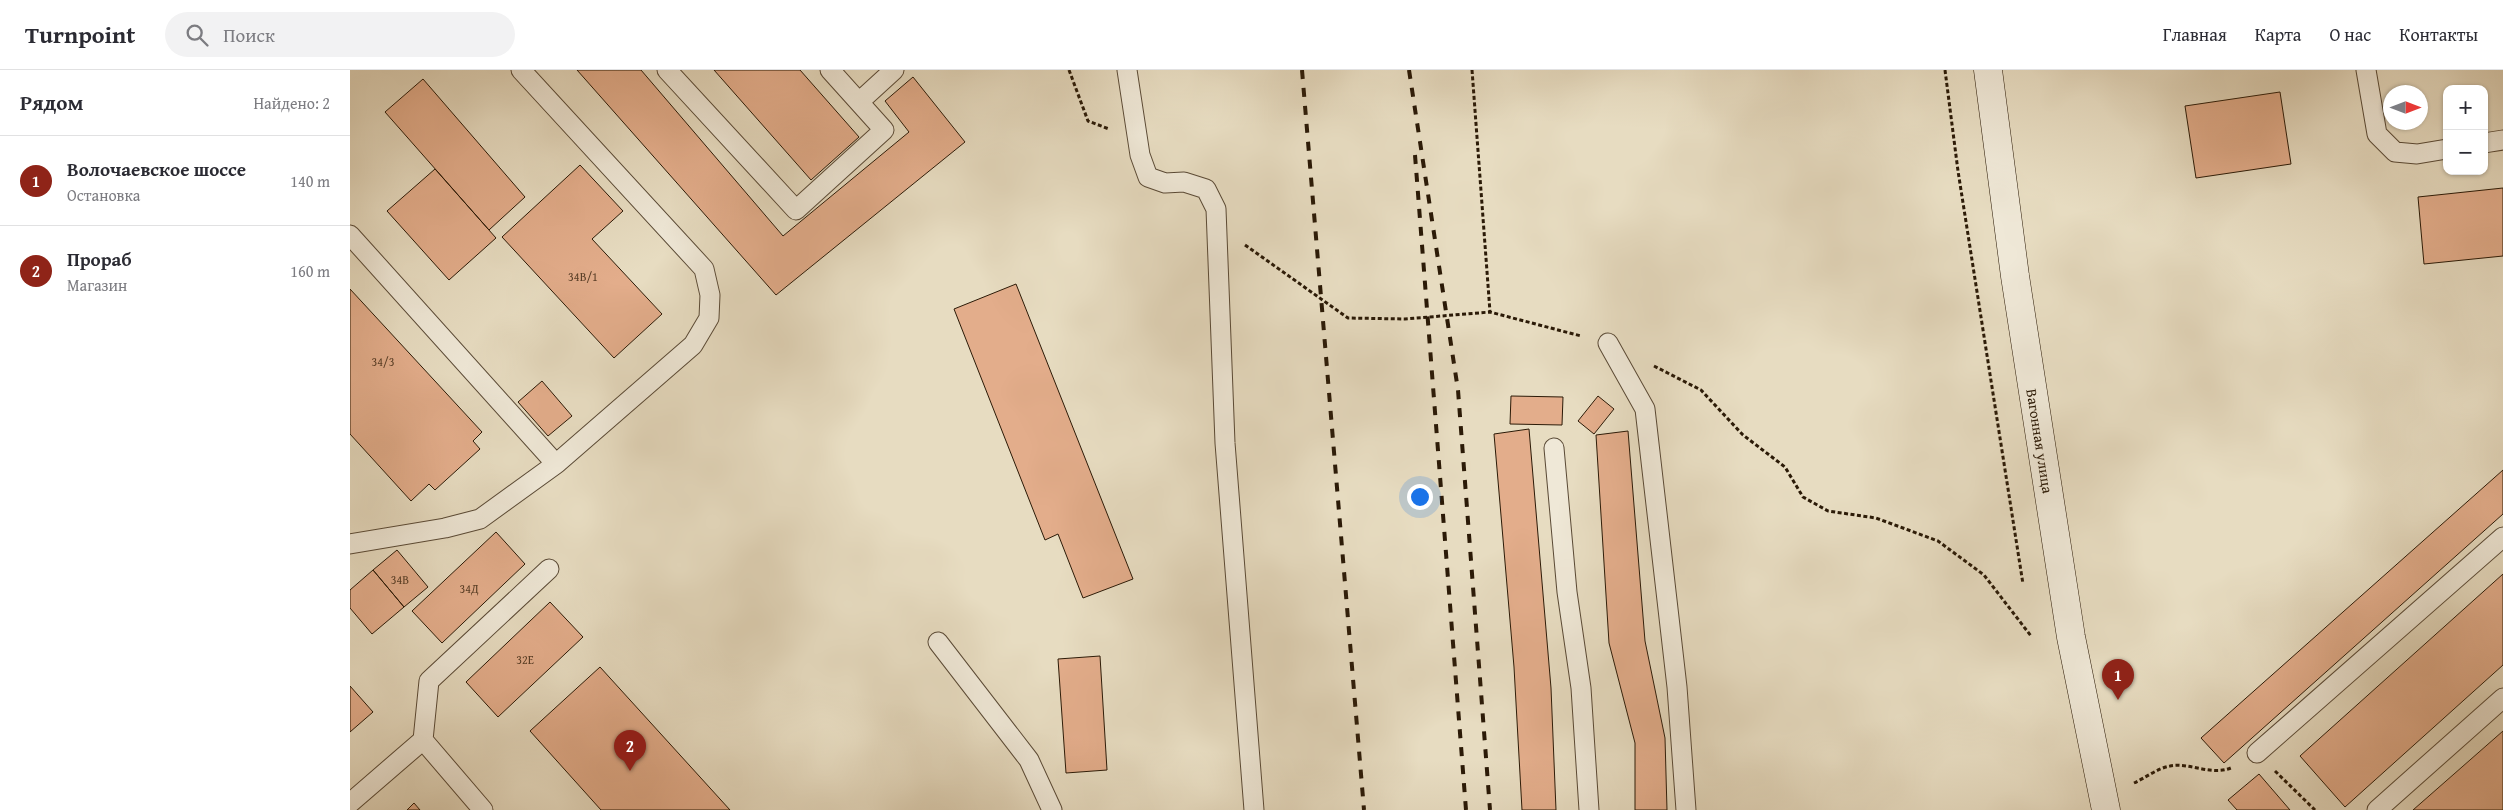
<!DOCTYPE html>
<html lang="ru">
<head>
<meta charset="utf-8">
<style>
	:root { --surface:#fff; --page:#f2f2f3; --text:#2b2b33; --muted:#7c7c81; --line:#e1e1e2; --accent:#8f2418 }
	body { margin:0; font-family:"Gentium Book Plus",serif; background:var(--page); color:var(--text) }
	.controls { position:absolute; right:15px; top:15px; display:grid; overflow:hidden; border-radius:10px; box-shadow:0 1px 4px #0004 }
	.controls button { width:45px; height:45px; display:grid; place-items:center; padding:0; border:0; border-bottom:1px solid var(--line); background:var(--surface); color:var(--text); font:25px sans-serif }
	.compass { position:absolute; left:2033px; top:15px; width:45px; height:45px; border-radius:50%; background:var(--surface); box-shadow:0 1px 4px #0004; rotate:90deg }
	.you { position:absolute; left:1069px; top:426px; width:18px; height:18px; margin:-12px; border:4px solid #fff; border-radius:50%; background:#1a73e8; box-shadow:0 0 0 8px #1a73e833 }
	.badge { display:grid; place-items:center; width:32px; height:32px; border-radius:50%; background:var(--accent); color:#fff; font-size:16px; font-weight:700 }
	.pin { position:absolute; translate:-50% -41px; filter:drop-shadow(0 1px 2px #0008) }
	.pin::after { content:''; position:absolute; top:26px; width:18px; height:15px; background:inherit; clip-path:polygon(0 0,100% 0,50% 100%) }
	.list { margin:0; padding:0; list-style:none }
	h2 { display:flex; justify-content:space-between; align-items:center; height:65px; margin:0; padding:0 20px; font-size:21px }
	h2 small { font-size:16px; font-weight:400; color:var(--muted) }
	.list li { display:grid; grid-template-columns:32px 1fr auto; gap:15px; align-items:center; box-sizing:border-box; height:90px; padding:0 20px; border-top:1px solid var(--line) }
	.list b { display:block; font-size:19px; white-space:nowrap }
	.list p { margin:0; font-size:16px; white-space:nowrap; color:var(--muted) }
	.list em { font-size:16px; font-style:normal; color:var(--muted) }
	.icon { flex:none; width:28px; height:28px; fill:none; stroke:currentColor; stroke-width:2; stroke-linecap:round; stroke-linejoin:round }
	.map { position:relative; flex:none; width:2153px; height:740px; overflow:hidden }
	header { display:flex; align-items:center; gap:30px; box-sizing:border-box; height:70px; padding:0 25px; background:var(--surface); border-bottom:1px solid var(--line) }
	header strong { font-size:24px }
	nav { display:flex; gap:28px; margin-inline-start:auto; font-size:18px }
	.search { width:350px; height:45px; background:var(--page); display:flex; align-items:center; gap:12px; box-sizing:border-box; padding:0 18px; border-radius:28px; color:var(--muted); font-size:19px }
	main { display:flex }
	aside { flex:1; background:var(--surface) }
	.map>svg:first-child { display:block }
</style>
</head>
<body>
<header>
<strong>Turnpoint</strong>
<div class="search"><svg class="icon" aria-label="search" viewBox="0 0 24 24"><circle cx="10" cy="10" r="6"/><path d="M15 15l6 6"/></svg>Поиск</div>
<nav><a>Главная</a><a>Карта</a><a>О нас</a><a>Контакты</a></nav>
</header>
<main>
<aside>
<h2>Рядом<small>Найдено: 2</small></h2>
<ul class="list">
<li><span class="badge">1</span><div><b>Волочаевское шоссе</b><p>Остановка</p></div><em>140 m</em></li>
<li><span class="badge">2</span><div><b>Прораб</b><p>Магазин</p></div><em>160 m</em></li>
</ul>
</aside>
<div class="map">
<svg width="2153" height="740" viewBox="0 0 2153 740">
	<rect width="100%" height="100%" fill="#e7dcc1"/>
	<filter id="stains"><feTurbulence type="fractalNoise" baseFrequency=".004" numOctaves="4"/><feColorMatrix values="0 0 0 0 .2 0 0 0 0 .09 0 0 0 0 .02 0 0 0 .5 -.17"/></filter>
	<radialGradient id="worn" r=".72"><stop offset=".6" stop-color="#630" stop-opacity="0"/><stop offset="1" stop-color="#630" stop-opacity=".3"/></radialGradient>
	<path fill="#e3ad8b" stroke="#2b1a07" d="M227,0H291L433,166L559,62L535,31L563,7L615,72L426,225Z
		M364,0H450L509,67L461,110Z
		M73,9L175,127L139,160L35,42Z
		M1930,22L1941,94L1846,108L1835,36Z
		M230,95L273,141L242,169L312,244L264,288L152,167Z
		M85,99L146,168L99,210L37,141Z
		M2153,118V186L2074,194L2068,127Z
		M666,214L783,509L733,528L708,464L695,470L604,239Z
		M0,219L132,362L123,371L130,379L85,420L79,414L61,431L0,364Z
		M192,311L222,346L198,366L168,332Z
		M1161,326L1213,327L1212,355L1160,354Z
		M1248,326L1264,339L1244,364L1228,351Z
		M1179,359L1201,618L1206,740H1172L1164,597L1144,364Z
		M1278,361L1295,571L1315,668L1317,740H1285V673L1259,573L1246,365Z
		M2153,400V444L1874,693L1851,668Z
		M146,462L175,494L92,573L62,541Z
		M47,480L78,517L54,537L23,500Z
		M23,500L54,537L22,564L0,538V520Z
		M2153,504V595L1995,737L1950,686Z
		M200,532L233,567L148,647L116,612Z
		M750,586L757,700L716,703L708,589Z
		M250,597L380,740H251L180,661Z
		M0,616L23,642L0,662Z
		M2153,661V740H2063Z
		M1909,704L1940,740H1887L1878,730Z
		M64,733L70,740H57Z"/>
	<g fill="none" stroke-linecap="round" stroke-linejoin="round">
		<g stroke="#5a4a36" stroke-width="21">
			<path id="lane" d="M317,0L446,140L534,60L480,0
				M777,0L790,85L798,107L815,113L834,112L856,119L866,139L875,373L904,740
				M2016,0L2027,64L2045,82L2067,84L2097,79
				M509,32L544,0
				M2134,73L2153,70
				M0,165L206,394L343,275L359,248L360,225L354,199L171,0
				M1258,273L1295,339L1327,617L1336,740
				M1204,378L1217,522L1231,618L1239,740
				M0,474L95,458L130,449L206,394
				M588,572L679,690L702,740
				M73,670L133,740
				M1907,683L2153,467
				M0,733L73,670L79,611L199,499
				M2027,740L2153,628"/>
		</g>
		<g stroke="#2b1a07" stroke-width="29">
			<path id="secondary" d="M1638,0L1665,206L1721,567L1756,740"/>
		</g>
		<path stroke="#2b1a07" stroke-width="3" stroke-dasharray="4 2.5" stroke-linecap="butt" d="M719,0L738,51L759,59
			M1122,0L1140,242L1231,266
			M1595,0L1608,101L1673,514
			M895,175L998,248L1055,249L1140,242
			M1304,296L1351,320L1393,365L1435,397L1453,427L1478,441L1526,448L1588,471L1634,505L1681,566
			M1925,701L1965,740
			M1784,713C1795,708 1808,698 1820,696C1840,692 1863,707 1883,697"/>
		<use href="#lane" stroke="#efe8d7" stroke-width="19"/>
		<use href="#secondary" stroke="#efe8d7" stroke-width="28"/>
		<path stroke="#2b1a07" stroke-width="4" stroke-dasharray="9 9" stroke-linecap="butt" d="M952,0L1014,740
			M1059,0L1108,320L1140,740
			M1065,85L1116,740"/>
	</g>
	<g text-anchor="middle" dominant-baseline="central" stroke-width="4" stroke-linejoin="round" paint-order="stroke">
		<g font-size="12" fill="#593f28">
			<text x="233" y="206">34В/1</text>
			<text x="33" y="291">34/3</text>
			<text x="50" y="509">34В</text>
			<text x="119" y="518">34Д</text>
			<text x="175" y="589">32Е</text>
		</g>
		<g font-size="15" fill="#2b1a07" stroke="#efe8d7">
			<text transform="translate(1690 371) rotate(81)">Вагонная улица</text>
		</g>
	</g>
	<rect width="100%" height="100%" filter="url(#stains)"/>
	<rect width="100%" height="100%" fill="url(#worn)"/>
</svg>
<div class="controls">
<button>+</button>
<button>−</button>
</div>
<svg class="compass" viewBox="-18 -18 36 36"><path d="M0-13l5 13h-10z" fill="#e53935"/><path d="M0 13l5-13h-10z" fill="#7c7c81"/></svg>
<div class="you"></div>
<div class="pin badge" style="left:1768px;top:630px">1</div>
<div class="pin badge" style="left:280px;top:701px">2</div>
</div>
</main>
</body>
</html>
